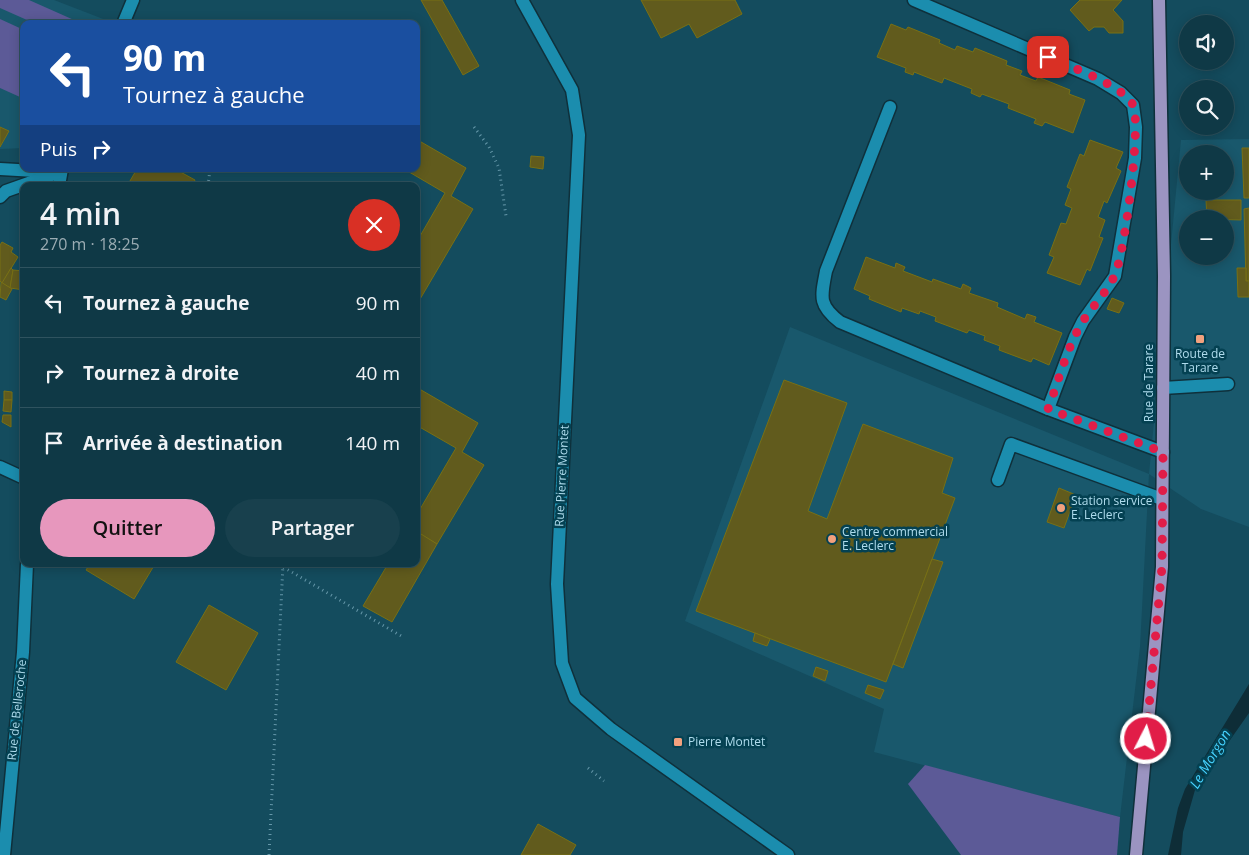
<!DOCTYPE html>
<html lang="fr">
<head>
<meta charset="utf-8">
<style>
  :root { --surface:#0f3946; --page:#18404d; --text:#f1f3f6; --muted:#9bacb3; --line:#2f535f; --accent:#e797bd }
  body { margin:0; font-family:"Open Sans",sans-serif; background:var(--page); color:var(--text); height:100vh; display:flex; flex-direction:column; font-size:19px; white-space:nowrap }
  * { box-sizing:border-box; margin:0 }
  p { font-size:16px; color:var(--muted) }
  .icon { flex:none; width:28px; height:28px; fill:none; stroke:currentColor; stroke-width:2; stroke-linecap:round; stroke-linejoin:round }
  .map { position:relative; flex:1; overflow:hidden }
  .drawer { position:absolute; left:20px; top:182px; width:400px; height:385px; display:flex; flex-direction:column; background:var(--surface); border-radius:10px; box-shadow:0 2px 12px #0003,0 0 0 1px var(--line) }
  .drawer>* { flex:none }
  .banner { position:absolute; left:20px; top:20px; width:400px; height:152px; border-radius:10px; box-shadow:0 2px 12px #0003,0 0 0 1px var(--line); background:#1a4fa0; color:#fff; overflow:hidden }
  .buttons { position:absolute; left:1179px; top:15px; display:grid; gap:10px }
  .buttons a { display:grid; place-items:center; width:55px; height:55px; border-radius:50%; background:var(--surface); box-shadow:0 2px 12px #0003,0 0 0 1px var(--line); font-size:25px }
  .pin { position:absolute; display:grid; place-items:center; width:42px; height:42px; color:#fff; margin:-21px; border-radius:10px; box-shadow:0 2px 8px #0006 }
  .me { position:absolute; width:55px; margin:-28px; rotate:5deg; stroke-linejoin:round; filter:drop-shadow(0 0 4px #0008) }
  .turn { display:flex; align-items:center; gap:18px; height:105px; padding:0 20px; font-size:22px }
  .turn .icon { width:65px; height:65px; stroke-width:2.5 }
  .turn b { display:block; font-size:35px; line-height:42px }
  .then { display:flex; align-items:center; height:48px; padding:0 20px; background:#0003; gap:10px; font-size:19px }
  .round { display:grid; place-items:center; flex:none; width:52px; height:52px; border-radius:26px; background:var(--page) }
  .head { display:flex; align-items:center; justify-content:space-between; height:85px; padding:0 20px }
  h1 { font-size:30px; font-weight:600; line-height:38px }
  .action { display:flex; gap:10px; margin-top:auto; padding:10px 20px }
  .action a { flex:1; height:58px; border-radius:30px; background:var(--accent); color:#111; font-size:20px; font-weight:600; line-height:58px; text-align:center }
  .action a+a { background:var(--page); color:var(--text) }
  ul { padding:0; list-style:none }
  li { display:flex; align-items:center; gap:15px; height:70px; padding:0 20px; border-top:1px solid var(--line) }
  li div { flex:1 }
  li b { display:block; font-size:19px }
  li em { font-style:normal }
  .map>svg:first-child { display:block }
  .built { fill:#19586c; fill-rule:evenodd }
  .green { fill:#5c5a97 }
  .water { fill:#0e2d37 }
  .building { fill:#615b1d; stroke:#787015 }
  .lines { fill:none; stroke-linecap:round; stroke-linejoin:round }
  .minor-casing { stroke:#0f303b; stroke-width:15 }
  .major-casing { stroke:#0f303b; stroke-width:15 }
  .path { stroke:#6698aa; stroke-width:3; stroke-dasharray:1 4; stroke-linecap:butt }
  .minor { stroke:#1b8dae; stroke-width:12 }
  .major { stroke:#9b94c1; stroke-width:12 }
  .route { stroke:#e11d48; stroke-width:9; stroke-dasharray:0 16.2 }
  .poi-dot { fill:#f2a17e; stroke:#044152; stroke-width:2 }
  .labels { text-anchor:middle; stroke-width:5; stroke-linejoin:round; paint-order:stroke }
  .poi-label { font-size:12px; fill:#afdced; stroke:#044152; text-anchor:start }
  .street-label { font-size:12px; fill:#afdced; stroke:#044152 }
  .water-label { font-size:14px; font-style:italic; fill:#46d2ff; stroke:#044152 }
</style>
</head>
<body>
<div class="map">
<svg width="1249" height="855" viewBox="0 0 1249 855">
  <rect width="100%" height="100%" fill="#144c5e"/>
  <g class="built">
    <polygon points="0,0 54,0 111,22 110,24 24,24 24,148 0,149"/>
    <path d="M1249,139V527L1201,509L1149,474L1140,647L1120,817L874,752L884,709L685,621L790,327L1149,474L1181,140ZM1188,154H1225V191H1188ZM1188,219H1225V256H1188Z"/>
  </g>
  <g class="green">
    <polygon points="0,0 29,0 83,24 36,24 0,8"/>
    <polygon points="0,19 24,30 24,89 20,97 0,88"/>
    <polygon points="925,765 1120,817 1117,855 961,855 908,784"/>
  </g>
  <polygon class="water" points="1249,684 1249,713 1195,790 1183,832 1181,855 1168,855 1178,808 1185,789"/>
  <g class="building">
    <polygon points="421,0 442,0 479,66 463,75"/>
    <polygon points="641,0 735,0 742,14 697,38 689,24 661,38"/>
    <polygon points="1080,0 1122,0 1113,10 1123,21 1123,33 1109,33 1104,27 1094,27 1089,31 1070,10"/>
    <polygon points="891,24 906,30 908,27 940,40 939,43 955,50 957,46 973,52 975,48 1007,61 1006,65 1022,71 1020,75 1036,81 1038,77 1070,90 1069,94 1085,100 1073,133 1045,122 1042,126 1034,123 1036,119 1008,108 1009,104 982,94 980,97 971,93 972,89 944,78 942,83 914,72 913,75 905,72 906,68 877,57"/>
    <polygon points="0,127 9,131 0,147"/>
    <polygon points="416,139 466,168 451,196 473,209 416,306 416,243 445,193 404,169 416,169"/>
    <polygon points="1090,140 1123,152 1116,168 1121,171 1107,203 1104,201 1098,217 1105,220 1099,237 1103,238 1090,271 1087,269 1080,285 1047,273 1054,257 1049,255 1061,223 1066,224 1072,208 1065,205 1071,189 1067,187 1080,154 1084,156"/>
    <polygon points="1242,148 1249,148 1249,198 1244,198"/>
    <polygon points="531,156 544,157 543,169 530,167"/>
    <polygon points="137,169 175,169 195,180 192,186 127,186"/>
    <polygon points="1206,200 1241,200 1241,220 1207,219"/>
    <polygon points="1249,208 1249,281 1246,281 1244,209"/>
    <polygon points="2,242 13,248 11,252 18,257 2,283 0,281 0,245"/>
    <polygon points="866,257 895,268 896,263 905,267 903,271 932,282 933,279 961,289 963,284 971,288 969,293 998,303 997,307 1025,319 1027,314 1036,317 1034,322 1062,333 1049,365 1033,358 1031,362 999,350 1000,346 984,340 985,336 969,330 967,333 935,321 936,317 920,311 919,314 902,308 901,312 869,299 870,296 854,289"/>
    <polygon points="11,268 13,270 10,288 2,283"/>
    <polygon points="1237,268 1246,268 1246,281 1249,281 1249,297 1238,297"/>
    <polygon points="13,270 24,271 24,290 10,288"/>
    <polygon points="1,282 12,289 6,300 0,297"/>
    <polygon points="1112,298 1124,303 1119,313 1107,309"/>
    <polygon points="784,380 847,403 808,511 827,519 863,424 953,458 942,493 955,498 886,682 696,611"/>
    <polygon points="416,387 478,423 462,452 484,465 437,544 416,531 416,516 456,448 416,425"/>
    <polygon points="4,391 12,392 12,400 4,400"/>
    <polygon points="4,400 12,400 11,412 3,411"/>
    <polygon points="3,415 11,415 11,427 2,422"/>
    <polygon points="1059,488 1076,495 1064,528 1047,522"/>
    <polygon points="416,531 437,544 392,622 363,606 388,564 416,564"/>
    <polygon points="932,559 943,562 903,668 893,664"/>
    <polygon points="90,564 155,564 134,599 86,570"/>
    <polygon points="209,605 258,633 226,690 176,662"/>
    <polygon points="755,633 770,639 767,646 753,641"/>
    <polygon points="816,667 828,671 825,681 813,676"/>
    <polygon points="868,685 884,690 880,699 865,693"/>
    <polygon points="538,824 576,845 570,855 521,855"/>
  </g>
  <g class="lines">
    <g class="minor-casing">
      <g id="minor">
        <polyline points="522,0 572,90 579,135 557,584 562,663 575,698 611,729 788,855"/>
        <polyline points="914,0 1098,79 1121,93 1133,105 1136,127 1135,158 1115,276 1083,321 1075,337 1048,409"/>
        <polyline points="123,24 133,0"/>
        <path d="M890,107L826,271C821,297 818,305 840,322L1048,409L1163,452"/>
        <polyline points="0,169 53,172"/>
        <polyline points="59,186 62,169"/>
        <polyline points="0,197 6,191 60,172"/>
        <polyline points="1163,388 1228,384"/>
        <polyline points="0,467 24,478"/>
        <polyline points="998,480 1011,444 1162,499"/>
        <polyline points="4,855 23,652 27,564"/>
      </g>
    </g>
    <g class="major-casing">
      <polyline id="major" points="1136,855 1162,567 1164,276 1159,0"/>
    </g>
    <g class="path">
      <polyline points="474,127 489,147 499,168 506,216"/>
      <polyline points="208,186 210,169"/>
      <polyline points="274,564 283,567 403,637"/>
      <polyline points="588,768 604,781"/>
      <polyline points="269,855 283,564"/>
    </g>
    <use href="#minor" class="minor"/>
    <use href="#major" class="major"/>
  </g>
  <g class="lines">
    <path class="route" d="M1048,57C1068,66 1123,85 1133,105C1142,123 1124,259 1114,277C1106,293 1093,306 1083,321C1067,347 1059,380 1048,409L1163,452L1162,567L1146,739"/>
  </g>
  <g class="poi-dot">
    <rect x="1195" y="334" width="10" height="10" rx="2.5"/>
    <circle cx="1061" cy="508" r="5"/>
    <circle cx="832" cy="539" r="5"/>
    <rect x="673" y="737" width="10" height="10" rx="2.5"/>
  </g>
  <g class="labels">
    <g class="poi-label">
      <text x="1200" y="358" text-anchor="middle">Route de<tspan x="1200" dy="14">Tarare</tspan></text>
      <text x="1071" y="505">Station service<tspan x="1071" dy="14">E. Leclerc</tspan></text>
      <text x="842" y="536">Centre commercial<tspan x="842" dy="14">E. Leclerc</tspan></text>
      <text x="688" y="746">Pierre Montet</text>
    </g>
    <g class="street-label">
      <text transform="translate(1149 383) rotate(-90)" y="4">Rue de Tarare</text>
      <text transform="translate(562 476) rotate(-87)" y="4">Rue Pierre Montet</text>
      <text transform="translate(17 710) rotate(-84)" y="4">Rue de Belleroche</text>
    </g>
    <g class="water-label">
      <text transform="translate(1210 759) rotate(-59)" y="5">Le Morgon</text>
    </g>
  </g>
</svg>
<div class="buttons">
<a><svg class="icon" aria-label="sound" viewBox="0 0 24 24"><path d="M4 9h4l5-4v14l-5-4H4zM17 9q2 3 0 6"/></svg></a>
<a><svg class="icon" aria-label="search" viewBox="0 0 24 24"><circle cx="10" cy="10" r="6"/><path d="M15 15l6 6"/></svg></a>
<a>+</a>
<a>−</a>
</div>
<div class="pin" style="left:1048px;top:57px;background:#d93025"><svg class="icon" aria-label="arrive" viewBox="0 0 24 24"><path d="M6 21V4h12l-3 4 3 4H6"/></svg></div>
<svg class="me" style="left:1146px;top:739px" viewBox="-20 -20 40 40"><circle r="17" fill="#e11d48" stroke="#fff" stroke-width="3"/><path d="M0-11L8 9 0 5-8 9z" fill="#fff"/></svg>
<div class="banner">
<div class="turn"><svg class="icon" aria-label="left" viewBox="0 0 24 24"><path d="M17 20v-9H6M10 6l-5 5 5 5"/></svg><div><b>90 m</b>Tournez à gauche</div></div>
<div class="then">Puis<svg class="icon" aria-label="right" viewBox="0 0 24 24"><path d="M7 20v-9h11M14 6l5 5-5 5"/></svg></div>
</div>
<section class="drawer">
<div class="head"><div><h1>4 min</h1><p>270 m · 18:25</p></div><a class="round" style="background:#d93025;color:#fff"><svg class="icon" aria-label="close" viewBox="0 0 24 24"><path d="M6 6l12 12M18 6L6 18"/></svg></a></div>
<ul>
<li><svg class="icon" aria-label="left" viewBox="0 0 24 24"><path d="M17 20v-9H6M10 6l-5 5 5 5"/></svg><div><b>Tournez à gauche</b></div><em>90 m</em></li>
<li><svg class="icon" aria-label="right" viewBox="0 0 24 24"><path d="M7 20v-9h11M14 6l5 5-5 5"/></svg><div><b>Tournez à droite</b></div><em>40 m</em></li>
<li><svg class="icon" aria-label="arrive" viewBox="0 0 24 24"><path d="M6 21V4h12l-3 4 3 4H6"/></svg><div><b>Arrivée à destination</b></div><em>140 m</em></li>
</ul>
<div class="action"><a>Quitter</a><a>Partager</a></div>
</section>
</div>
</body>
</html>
